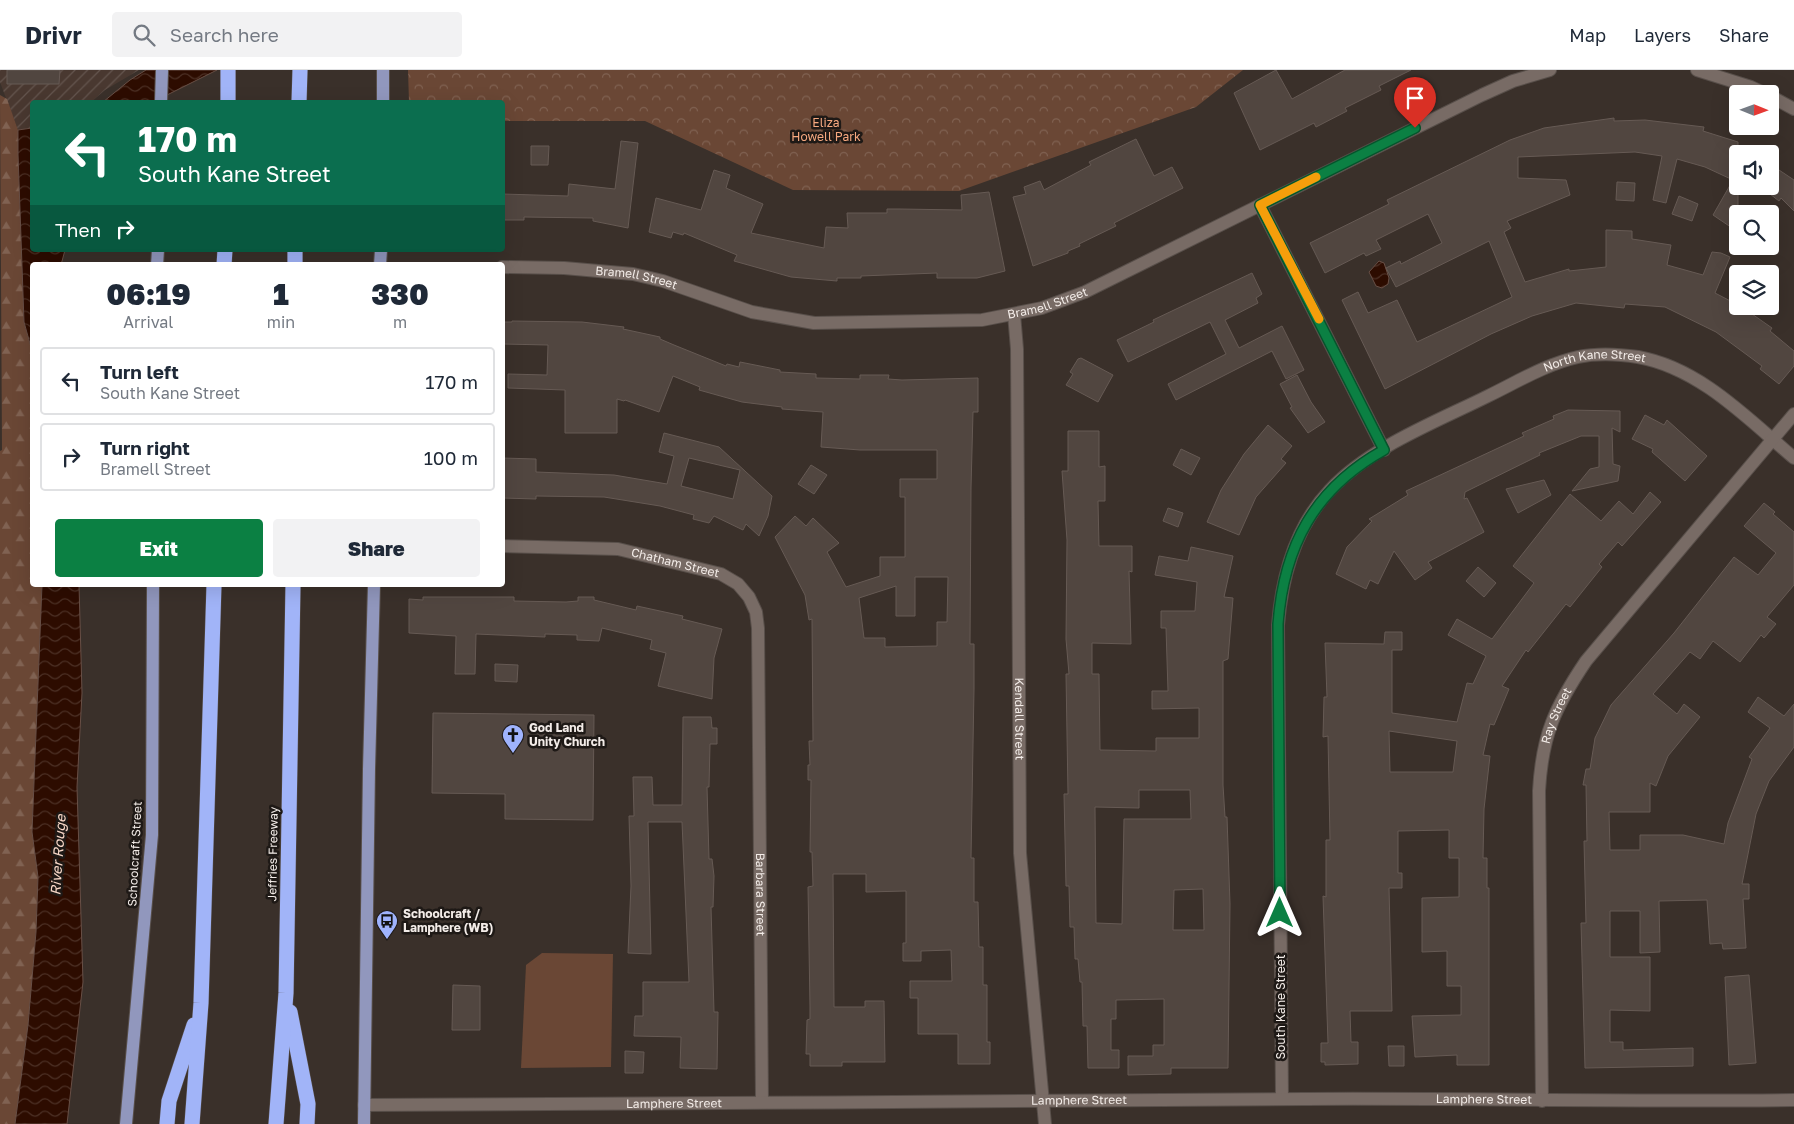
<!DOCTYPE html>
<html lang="en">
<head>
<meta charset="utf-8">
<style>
  :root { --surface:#fff; --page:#f2f2f3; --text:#1f2937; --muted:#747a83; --line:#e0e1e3; --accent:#0b8043 }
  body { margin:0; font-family:"Golos Text",sans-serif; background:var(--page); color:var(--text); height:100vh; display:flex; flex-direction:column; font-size:19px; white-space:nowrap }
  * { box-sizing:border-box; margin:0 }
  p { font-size:16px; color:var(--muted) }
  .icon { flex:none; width:28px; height:28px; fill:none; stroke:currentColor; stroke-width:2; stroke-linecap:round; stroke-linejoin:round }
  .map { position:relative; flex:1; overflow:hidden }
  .drawer { position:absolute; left:30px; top:192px; width:475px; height:325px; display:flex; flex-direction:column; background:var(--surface); border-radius:5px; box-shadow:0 5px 20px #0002 }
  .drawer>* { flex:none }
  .top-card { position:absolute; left:30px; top:30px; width:475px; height:152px; border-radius:5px; box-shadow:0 5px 20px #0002; background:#0b6e4f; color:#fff; overflow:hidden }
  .needle { width:32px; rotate:91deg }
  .buttons { position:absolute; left:1729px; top:15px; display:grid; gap:10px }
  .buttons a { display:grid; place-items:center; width:50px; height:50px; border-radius:5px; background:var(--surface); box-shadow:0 5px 20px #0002; font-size:25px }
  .pin { position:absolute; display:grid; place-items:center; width:42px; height:42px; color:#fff; margin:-51px -21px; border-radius:50% 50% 50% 0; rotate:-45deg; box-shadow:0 0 5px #0007 }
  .pin .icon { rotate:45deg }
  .me { position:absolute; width:55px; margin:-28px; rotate:0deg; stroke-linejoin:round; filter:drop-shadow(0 0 4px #0008) }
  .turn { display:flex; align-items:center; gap:18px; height:105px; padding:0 25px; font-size:22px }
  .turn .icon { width:65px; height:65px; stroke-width:2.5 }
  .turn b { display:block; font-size:35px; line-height:42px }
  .then { display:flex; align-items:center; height:48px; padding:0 25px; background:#0003; gap:10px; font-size:19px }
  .eta { display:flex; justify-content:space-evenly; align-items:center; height:85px; text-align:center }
  .eta b { font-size:30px; font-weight:800; line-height:35px }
  .cta { display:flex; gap:10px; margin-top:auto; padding:10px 25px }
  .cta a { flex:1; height:58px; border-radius:5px; background:var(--accent); color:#fff; font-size:20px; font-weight:800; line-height:58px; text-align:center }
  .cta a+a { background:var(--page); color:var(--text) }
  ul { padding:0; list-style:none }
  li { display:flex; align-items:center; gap:15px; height:68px; margin:0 10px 8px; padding:0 15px; border:2px solid var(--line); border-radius:5px }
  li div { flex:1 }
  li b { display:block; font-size:19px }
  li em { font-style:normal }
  header { display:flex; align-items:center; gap:30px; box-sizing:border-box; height:70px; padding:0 25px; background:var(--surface); border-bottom:1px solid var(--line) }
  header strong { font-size:24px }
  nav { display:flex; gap:28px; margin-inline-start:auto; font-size:18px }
  .search { width:350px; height:45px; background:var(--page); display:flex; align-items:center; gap:12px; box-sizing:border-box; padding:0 18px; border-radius:5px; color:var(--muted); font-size:19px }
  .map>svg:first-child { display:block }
  .industrial { fill:url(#industrial-furrows) }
  .grass { fill:#6a4735 }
  .forest { fill:url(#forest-firs) }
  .park { fill:url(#park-crowns) }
  .water { fill:url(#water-waves); stroke:#684f46 }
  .building { fill:#514640; stroke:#665a54; fill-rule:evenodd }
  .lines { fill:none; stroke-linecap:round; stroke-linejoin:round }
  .minor-casing { stroke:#584f4a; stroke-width:14 }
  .major-casing { stroke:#584f4a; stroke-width:14 }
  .highway-casing { stroke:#584f4a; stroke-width:16 }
  .minor { stroke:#786b65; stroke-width:12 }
  .major { stroke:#9197bd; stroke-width:12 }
  .highway { stroke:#a1b4f8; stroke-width:15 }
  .route-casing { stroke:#07532c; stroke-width:12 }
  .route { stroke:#0b8043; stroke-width:9 }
  .slow { stroke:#f59e0b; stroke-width:9 }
  .labels { text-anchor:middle; stroke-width:5; stroke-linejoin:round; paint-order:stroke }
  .park-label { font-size:12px; fill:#f7a980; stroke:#1e1916 }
  .street-label { font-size:12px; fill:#f3ece8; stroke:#1e1916 }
  .poi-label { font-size:12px; font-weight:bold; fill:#f3ece8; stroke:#1e1916; text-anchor:start }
  .water-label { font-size:14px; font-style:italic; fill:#f9d8c8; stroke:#1e1916 }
</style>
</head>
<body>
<header>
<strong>Drivr</strong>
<div class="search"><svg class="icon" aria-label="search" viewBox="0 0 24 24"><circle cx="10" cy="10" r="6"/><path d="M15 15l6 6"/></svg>Search here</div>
<nav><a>Map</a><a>Layers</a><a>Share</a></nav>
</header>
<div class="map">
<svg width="1794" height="1054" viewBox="0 0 1794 1054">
  <defs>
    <pattern id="industrial-furrows" width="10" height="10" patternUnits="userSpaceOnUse" patternTransform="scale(1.25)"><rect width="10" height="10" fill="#493830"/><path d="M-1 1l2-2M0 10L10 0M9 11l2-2" fill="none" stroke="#64554e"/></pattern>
    <pattern id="forest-firs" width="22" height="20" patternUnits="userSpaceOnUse" patternTransform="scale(1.25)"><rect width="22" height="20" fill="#6a4735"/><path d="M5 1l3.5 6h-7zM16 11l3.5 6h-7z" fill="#806252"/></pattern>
    <pattern id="park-crowns" width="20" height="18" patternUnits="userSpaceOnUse" patternTransform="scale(1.25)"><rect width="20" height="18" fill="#6a4735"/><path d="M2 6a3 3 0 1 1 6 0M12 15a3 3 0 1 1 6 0" fill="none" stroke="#806252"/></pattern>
    <pattern id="water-waves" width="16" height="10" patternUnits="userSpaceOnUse" patternTransform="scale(1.25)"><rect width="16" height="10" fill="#2d0c00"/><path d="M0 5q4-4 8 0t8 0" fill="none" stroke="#4c3025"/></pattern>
  </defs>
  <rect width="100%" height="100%" fill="#3a302a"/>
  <polygon class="industrial" points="0,0 139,0 105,20 91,32 32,32 32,58 18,60 0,12"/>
  <polygon class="grass" points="542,883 613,884 611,997 521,998 526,895"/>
  <polygon class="forest" points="0,25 7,29 18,60 24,252 32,281 32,515 42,515 32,762 38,807 36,862 28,955 15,1054 0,1054 0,381 2,380"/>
  <polygon class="park" points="408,0 1243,0 1196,37 959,121 793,120 645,51 503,51 502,32 409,32"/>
  <g class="water">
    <polygon points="146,0 217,0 153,32 103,32 130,10"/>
    <polygon points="32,58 32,180 65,180 61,195 32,195 32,281 24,252 18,84 18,60"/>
    <polygon points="1379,191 1384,193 1389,208 1388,214 1382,218 1376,216 1369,202"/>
    <polygon points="42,515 79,515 82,623 77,717 83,912 67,1054 15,1054 28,955 36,862 38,807 32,762"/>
  </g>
  <g class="building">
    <polygon points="7,0 60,0 59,14 7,14"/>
    <polygon points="1276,0 1292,29 1345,0 1411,0 1379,16 1381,20 1345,38 1347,41 1316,57 1314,53 1260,80 1234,23"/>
    <polygon points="1614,48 1614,51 1645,50 1704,57 1703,61 1738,72 1738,162 1713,145 1733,110 1705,97 1677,89 1666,133 1653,130 1662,86 1635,82 1518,87 1518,108 1566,110 1570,125 1507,151 1511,158 1504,162 1525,212 1569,199 1569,201 1606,197 1606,160 1632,161 1632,169 1671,175 1667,195 1703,205 1712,182 1721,183 1730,187 1715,223 1742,237 1772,258 1770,261 1794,281 1794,296 1779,314 1760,299 1762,296 1716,262 1665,237 1625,234 1624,238 1576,233 1532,246 1491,264 1385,319 1342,230 1358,222 1368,243 1397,230 1417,272 1512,227 1489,171 1396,217 1386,198 1400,191 1401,194 1442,173 1428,144 1376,170 1381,179 1366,186 1364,183 1325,203 1310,173 1389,134 1387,130 1510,70 1544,58"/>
    <polygon points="1136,69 1154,106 1172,97 1183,118 1114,153 1116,156 1079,174 1080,176 1068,181 1068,183 1033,196 1013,127 1026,124 1024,117 1040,111 1044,120 1091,95 1089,92"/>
    <polygon points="621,71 638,73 628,158 593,151 593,148 524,147 524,150 502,150 502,124 568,126 569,114 615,119"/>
    <polygon points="531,76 549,76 548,95 531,95"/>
    <polygon points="1770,94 1794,110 1794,141 1781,128 1779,131 1770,124"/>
    <polygon points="714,100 730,105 726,118 763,134 751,163 824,178 826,157 848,158 847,143 887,143 887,139 900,139 962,140 961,125 989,122 1005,201 977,208 937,208 937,203 861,206 861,208 837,208 837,211 791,207 734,191 737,185 684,163 683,165 673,162 671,168 649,162 656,128 701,140"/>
    <polygon points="1617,112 1635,113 1634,131 1616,130"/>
    <polygon points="1679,126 1698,134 1692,151 1672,144"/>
    <polygon points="1252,203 1262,224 1256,228 1258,233 1225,250 1239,278 1282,256 1304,300 1286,309 1272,281 1176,330 1168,314 1226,284 1210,252 1128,292 1117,270 1154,252 1153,250"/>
    <path d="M512,251L582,252L624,257L623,259L660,267V269L674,275L726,296L727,294L739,297L740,292L780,300V302L816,304V308L860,309V305H889L888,309L902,310L978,308V342H973L971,418L970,574H974V619L971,788H974V832H978L979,877H983V915H987V972H990V994H958V964H918V928H910V911H952L951,880L921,881V891H903V873H906V821L866,822V804H833L834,937H865V931H884L885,992H842V996H810V984H806L807,950L810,949V937L808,817L813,816L812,782H810L811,710H808V695H810L809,671H813L812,549L809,550L805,525L775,467L795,446L806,456L813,448L839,473L827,482L846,517L880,506V487H905V427H900V409H937V380H860L821,377L823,342L782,339V337L742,332L699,320L700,317L673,306L659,342L625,330L624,331L617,329V363H565V320L508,318V304L547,305L548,275L502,274V252H512ZM915,507H948L947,552H937V576L885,577V568H864L859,528L896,516V546H915Z"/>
    <polygon points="1081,288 1113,305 1098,332 1066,315 1073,304 1070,302 1078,289"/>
    <polygon points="1297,305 1311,332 1325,352 1308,363 1290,338 1292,337 1280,314"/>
    <polygon points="1568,340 1620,341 1620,362 1612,358 1613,394 1620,396 1618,411 1572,421 1590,399 1599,397 1599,366 1581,366 1539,383 1540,385 1465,422 1464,429 1467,428 1484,462 1428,492 1432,498 1415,510 1394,481 1378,514 1370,510 1366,519 1336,504 1347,477 1372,451 1369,449 1408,425 1406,421 1524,366 1522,363 1554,349 1553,346"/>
    <polygon points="1645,345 1664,355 1667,350 1707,386 1685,411 1652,382 1653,379 1632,369"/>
    <polygon points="1268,355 1292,376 1281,389 1286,393 1256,427 1239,465 1207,452 1221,420 1244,384"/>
    <path d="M1068,361H1099V397L1105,396V431H1098L1099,476H1132V502L1129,501L1131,574L1092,573V604H1099L1100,680L1156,681V668H1199V638L1152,639V621H1168L1166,558H1161V541H1195L1197,512L1155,505L1159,486L1188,491L1191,477L1233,486L1224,527L1233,528L1228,589L1223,591V715L1225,747H1227L1230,834L1228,998H1171V1004L1128,1005V986H1153V975H1164V929L1116,930V949H1111V980H1119V998H1088L1087,956H1083L1082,912H1080L1078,889H1075L1074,857H1070L1069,816H1066L1064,724H1068L1066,604H1069L1066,569L1067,470L1062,401H1068ZM1139,720H1190L1191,749H1124L1122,854L1096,853L1095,737L1139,738ZM1203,819L1204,860H1173L1174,820Z"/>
    <path d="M664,363L719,377L772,426L768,446L759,466L746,454L743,460L714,446L709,453L693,449L694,445L660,436L604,427L536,426V429L502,428V388L536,389V402L614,405L667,414L674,386L659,382ZM689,388L740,400L733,429L681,416Z"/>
    <polygon points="1181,379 1200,388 1191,405 1173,395"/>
    <polygon points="811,395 827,405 814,424 798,414"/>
    <polygon points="1544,410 1551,425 1518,443 1506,419"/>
    <path d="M1650,422L1661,432L1622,476L1618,472L1599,494L1602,497L1570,537L1566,534L1528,582L1526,580L1502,616L1509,619L1494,655L1490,654L1483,685L1490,686L1484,739L1483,788H1487V818H1489V995H1457V985L1415,987L1412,946L1461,945V916H1447V881L1422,882V828L1459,827V788H1449V760L1398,761V803H1402V818H1389L1392,941H1350L1351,972H1358V994L1325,995V992H1321V973H1328L1323,826L1326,827V770H1330L1328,666L1323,667L1324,627H1327L1325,573L1384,574L1385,562H1402V580H1392V643L1457,652L1467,613L1473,614L1486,586L1448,565L1457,549L1492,569L1534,513L1513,496L1570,424L1601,451L1619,431L1633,444ZM1389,661L1457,671L1453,702H1390Z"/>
    <polygon points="1764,433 1775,442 1773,444 1794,462 1794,515 1767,547 1776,554 1764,568 1761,565 1740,592 1713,571 1700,589 1690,582 1653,624 1677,644 1684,634 1700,647 1668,686 1656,716 1650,713 1650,742 1609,742 1610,780 1640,780 1640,765 1683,765 1724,774 1728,753 1752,689 1749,687 1770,658 1748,642 1758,627 1784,646 1794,634 1794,677 1769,711 1756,744 1742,814 1749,814 1749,829 1743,829 1746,878 1723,879 1722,873 1710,874 1707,830 1659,831 1660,882 1640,883 1640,841 1610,841 1610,887 1650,887 1650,941 1610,940 1610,972 1623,972 1623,980 1693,978 1693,996 1585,998 1581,853 1586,853 1584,771 1587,771 1586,715 1583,715 1586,699 1590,699 1595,668 1611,635 1674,563 1734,487 1758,505 1776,483 1744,456"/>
    <polygon points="1168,438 1183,443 1178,457 1163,451"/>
    <polygon points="1478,497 1496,513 1484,527 1466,511"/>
    <polygon points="423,527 514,527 514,531 566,532 578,531 578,527 594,527 594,530 636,540 637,536 683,546 682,549 722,559 714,588 712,629 658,616 666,583 650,579 652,570 602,558 599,571 577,570 577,565 545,564 545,567 476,564 475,604 455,604 456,566 409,563 409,529 423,530"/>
    <polygon points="495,594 518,595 517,612 495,611"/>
    <polygon points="433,643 594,645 593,750 505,749 505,724 432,723"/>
    <polygon points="683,647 711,647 712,658 717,658 717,674 710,674 709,717 707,717 709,789 712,789 714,806 713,837 711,837 714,942 718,942 717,999 680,998 681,967 634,966 635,946 643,946 643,912 689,912 682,752 648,752 651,884 628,883 631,816 629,746 634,746 633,707 652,707 653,735 682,735"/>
    <polygon points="1749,905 1756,993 1729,995 1725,907"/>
    <polygon points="453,915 480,916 480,960 452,960"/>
    <polygon points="1388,976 1404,976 1404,996 1389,996"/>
    <polygon points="625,981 644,982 643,1003 625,1003"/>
  </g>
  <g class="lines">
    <g class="minor-casing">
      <g id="minor">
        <polyline points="1697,0 1751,17 1766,24"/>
        <polyline points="1770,26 1794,39"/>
        <polyline points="1260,135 1384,380"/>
        <path id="s1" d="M502,197L564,198L633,204L663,211L752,242L814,253L982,250L1042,238L1085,222L1482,25L1513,11L1550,0"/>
        <path id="s2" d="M1014,244L1017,279L1020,783L1045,1054"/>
        <path id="s3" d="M502,476L618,479L721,504L738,514L749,527L756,542L758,558L762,1032"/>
        <path id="s4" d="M1282,1029L1278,555C1282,505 1295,457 1330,420C1370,377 1436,352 1488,326C1517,312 1546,294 1578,287C1597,283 1618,284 1638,287C1700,298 1748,349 1794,388"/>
        <path id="s5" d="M1542,1031L1539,721C1542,665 1555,637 1586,591L1794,344"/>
        <path id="s6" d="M364,1035C678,1035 991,1030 1305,1029C1468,1028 1631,1032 1794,1030"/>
      </g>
    </g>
    <g class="major-casing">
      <g id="major">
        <polyline points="161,32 162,0"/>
        <polyline points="383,32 383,0"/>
        <polyline points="157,195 158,180"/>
        <polyline points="380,195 381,180"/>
        <polyline points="126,1054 152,765 153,515"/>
        <polyline points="364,1054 369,699 374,515"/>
      </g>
    </g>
    <g class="highway-casing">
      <g id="highway">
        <polyline points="228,32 228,0"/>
        <polyline points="299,32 300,0"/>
        <polyline points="224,195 225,180"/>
        <polyline points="295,195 295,180"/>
        <polyline points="290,942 308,1034 307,1054"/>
        <polyline points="167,1054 169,1031 194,955"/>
        <polyline points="192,1054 201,933 214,515"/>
        <polyline points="276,1054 286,923 293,515"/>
      </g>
    </g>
    <use href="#minor" class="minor"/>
    <use href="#major" class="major"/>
    <use href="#highway" class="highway"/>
  </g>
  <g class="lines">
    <g class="route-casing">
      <path id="route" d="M1280,843L1278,554C1284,476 1314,419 1384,380L1260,135L1415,58"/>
    </g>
    <use href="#route" class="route"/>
    <polyline class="slow" points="1316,107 1260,135 1319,249"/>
  </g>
  <defs>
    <g id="church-pin" transform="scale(1.125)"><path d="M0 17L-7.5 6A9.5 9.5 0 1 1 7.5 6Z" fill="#9fb3fd" stroke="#1e1916"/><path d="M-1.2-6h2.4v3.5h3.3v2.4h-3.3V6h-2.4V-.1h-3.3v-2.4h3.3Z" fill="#111"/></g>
    <g id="bus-pin" transform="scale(1.125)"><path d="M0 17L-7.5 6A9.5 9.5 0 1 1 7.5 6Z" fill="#9fb3fd" stroke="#1e1916"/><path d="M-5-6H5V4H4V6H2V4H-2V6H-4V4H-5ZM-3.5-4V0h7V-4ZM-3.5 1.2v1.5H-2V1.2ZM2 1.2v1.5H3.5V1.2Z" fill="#111"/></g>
  </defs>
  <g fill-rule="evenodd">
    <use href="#church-pin" x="513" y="665"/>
    <use href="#bus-pin" x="387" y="851"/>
  </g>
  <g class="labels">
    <g class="park-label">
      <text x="826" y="57">Eliza<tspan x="826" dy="14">Howell Park</tspan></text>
    </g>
    <g class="street-label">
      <text dy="4" stroke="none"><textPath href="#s1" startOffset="135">Bramell Street</textPath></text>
      <text dy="4" stroke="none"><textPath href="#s1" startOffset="555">Bramell Street</textPath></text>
      <text dy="4" stroke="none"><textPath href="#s4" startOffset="921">North Kane Street</textPath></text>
      <text dy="4" stroke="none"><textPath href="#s3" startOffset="175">Chatham Street</textPath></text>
      <text dy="4" stroke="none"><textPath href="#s5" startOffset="388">Ray Street</textPath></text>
      <text dy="4" stroke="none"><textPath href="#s2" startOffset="405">Kendall Street</textPath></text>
      <text transform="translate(135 784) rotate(-87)" y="4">Schoolcraft Street</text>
      <text transform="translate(273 784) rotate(-89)" y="4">Jeffries Freeway</text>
      <text dy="4" stroke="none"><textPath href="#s3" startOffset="558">Barbara Street</textPath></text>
      <text transform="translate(1281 937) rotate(-90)" y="4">South Kane Street</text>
      <text dy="4" stroke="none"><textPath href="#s6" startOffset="715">Lamphere Street</textPath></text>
      <text dy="4" stroke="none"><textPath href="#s6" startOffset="1120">Lamphere Street</textPath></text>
      <text dy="4" stroke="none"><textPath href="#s6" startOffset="310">Lamphere Street</textPath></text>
    </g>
    <g class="poi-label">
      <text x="529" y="662">God Land<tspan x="529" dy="14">Unity Church</tspan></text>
      <text x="403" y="848">Schoolcraft /<tspan x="403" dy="14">Lamphere (WB)</tspan></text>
    </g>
    <g class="water-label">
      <text transform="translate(58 785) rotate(-86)" y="5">River Rouge</text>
    </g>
  </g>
</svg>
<div class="buttons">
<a><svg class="needle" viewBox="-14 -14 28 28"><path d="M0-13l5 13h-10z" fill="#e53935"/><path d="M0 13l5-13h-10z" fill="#747a83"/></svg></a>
<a><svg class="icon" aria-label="sound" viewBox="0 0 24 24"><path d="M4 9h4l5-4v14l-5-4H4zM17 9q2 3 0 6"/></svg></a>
<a><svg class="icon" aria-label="search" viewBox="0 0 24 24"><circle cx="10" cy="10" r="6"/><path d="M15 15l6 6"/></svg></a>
<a><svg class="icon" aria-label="layers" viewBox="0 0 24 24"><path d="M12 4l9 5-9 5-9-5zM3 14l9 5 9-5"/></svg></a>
</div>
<div class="pin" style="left:1415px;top:58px;background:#d93025"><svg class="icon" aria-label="arrive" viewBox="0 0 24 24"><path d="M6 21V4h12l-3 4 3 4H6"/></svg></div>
<svg class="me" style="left:1280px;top:843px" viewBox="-20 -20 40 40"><path d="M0-17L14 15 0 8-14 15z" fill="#0b8043" stroke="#fff" stroke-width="4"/></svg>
<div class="top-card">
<div class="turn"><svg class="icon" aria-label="left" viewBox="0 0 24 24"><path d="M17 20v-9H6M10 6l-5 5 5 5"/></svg><div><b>170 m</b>South Kane Street</div></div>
<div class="then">Then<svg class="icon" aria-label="right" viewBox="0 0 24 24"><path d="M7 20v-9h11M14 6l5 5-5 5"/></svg></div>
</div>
<section class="drawer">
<div class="eta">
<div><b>06:19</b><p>Arrival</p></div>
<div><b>1</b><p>min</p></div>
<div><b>330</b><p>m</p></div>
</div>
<ul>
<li><svg class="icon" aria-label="left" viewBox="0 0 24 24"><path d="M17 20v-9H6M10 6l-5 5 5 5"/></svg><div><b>Turn left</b><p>South Kane Street</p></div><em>170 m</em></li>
<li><svg class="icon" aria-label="right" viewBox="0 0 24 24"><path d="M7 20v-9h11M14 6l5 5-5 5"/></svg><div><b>Turn right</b><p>Bramell Street</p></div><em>100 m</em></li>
</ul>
<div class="cta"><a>Exit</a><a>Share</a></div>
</section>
</div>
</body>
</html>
